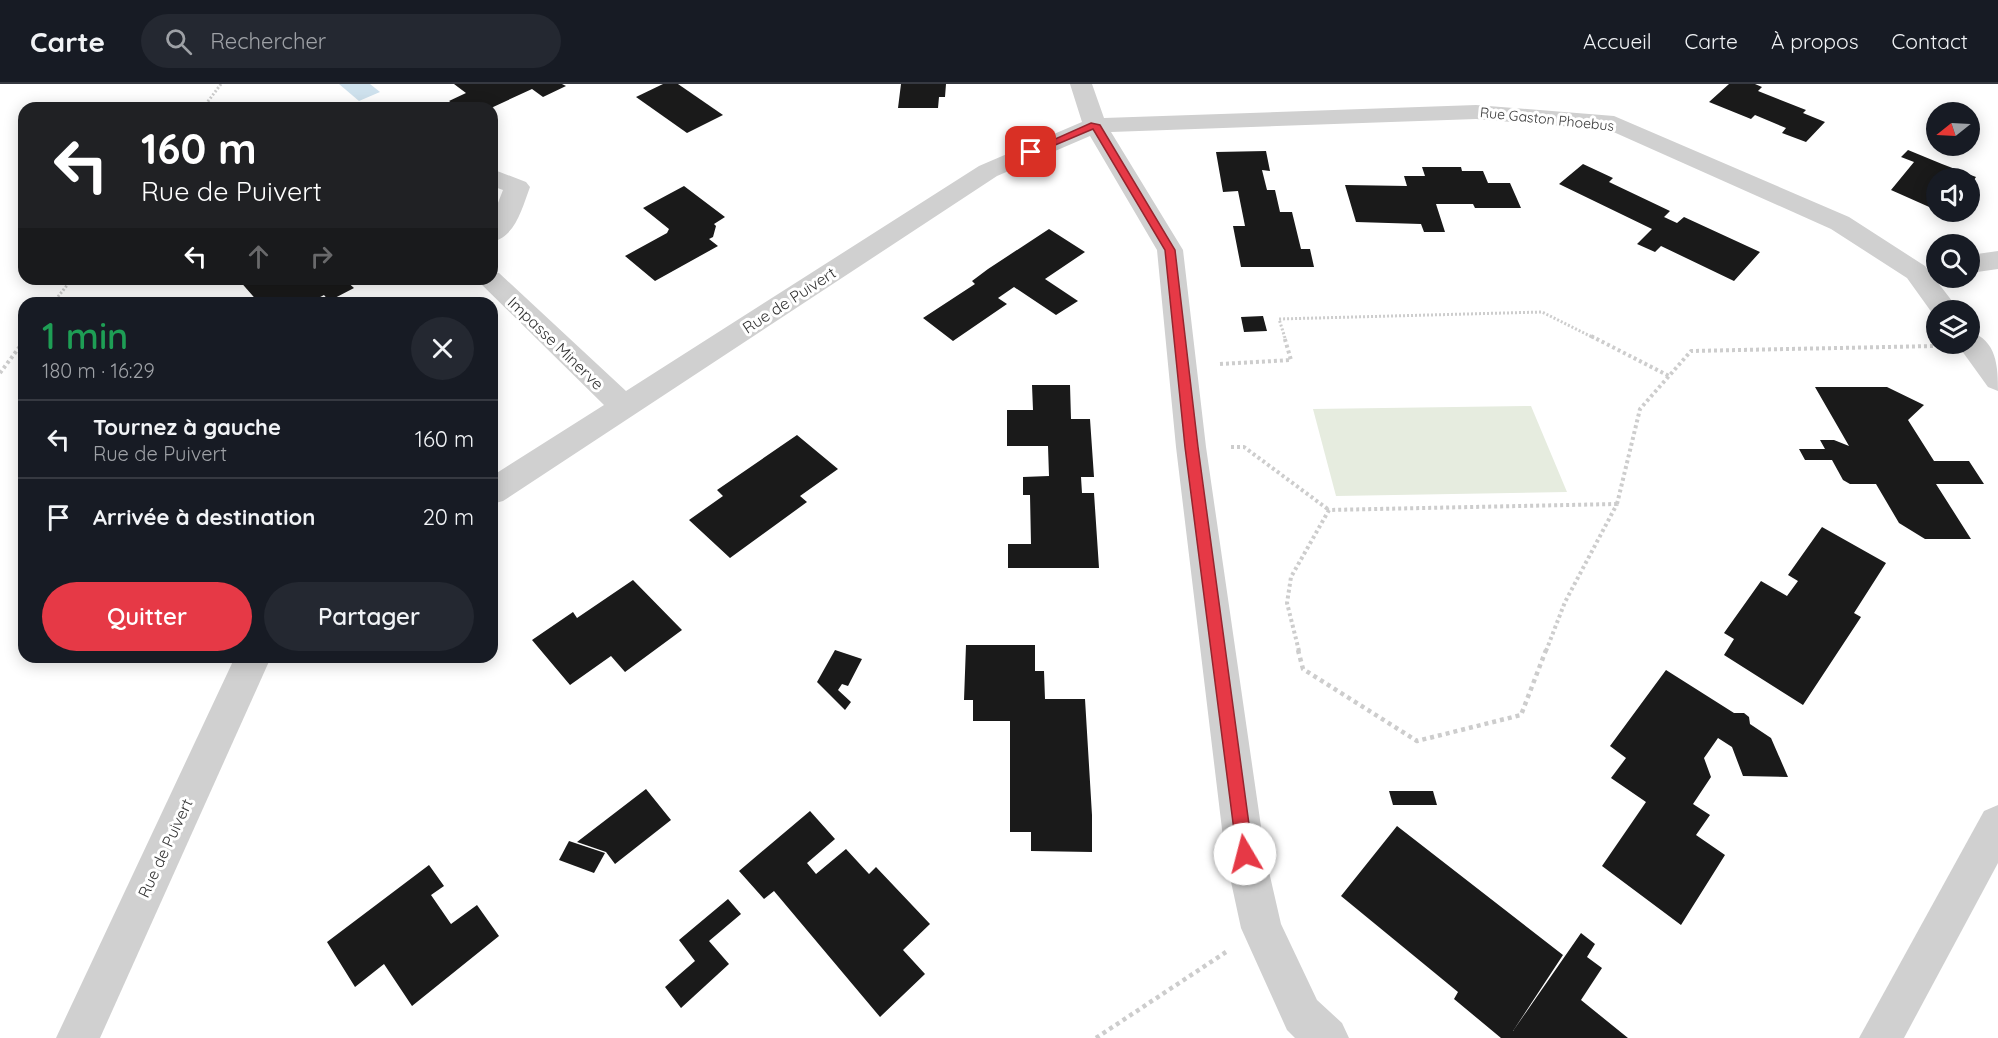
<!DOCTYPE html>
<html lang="fr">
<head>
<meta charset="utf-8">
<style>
  :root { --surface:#171b24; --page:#242831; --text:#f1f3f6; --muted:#9ea1a6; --line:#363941; --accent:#e63946 }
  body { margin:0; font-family:Quicksand,sans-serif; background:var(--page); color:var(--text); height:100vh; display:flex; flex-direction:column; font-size:22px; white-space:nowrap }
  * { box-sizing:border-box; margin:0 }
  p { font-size:20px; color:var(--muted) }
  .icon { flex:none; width:33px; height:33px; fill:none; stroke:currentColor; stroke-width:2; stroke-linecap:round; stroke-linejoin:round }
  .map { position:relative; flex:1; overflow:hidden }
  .details { position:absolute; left:18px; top:213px; width:480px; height:366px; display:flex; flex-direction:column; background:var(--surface); border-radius:18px; box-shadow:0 3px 15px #0003 }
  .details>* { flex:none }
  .top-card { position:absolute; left:18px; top:18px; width:480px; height:183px; border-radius:18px; box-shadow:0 3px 15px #0003; background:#202124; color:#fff; overflow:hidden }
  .needle { width:39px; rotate:252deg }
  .fabs { position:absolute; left:1926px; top:18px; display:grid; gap:12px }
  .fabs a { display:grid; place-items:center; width:54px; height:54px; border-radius:50%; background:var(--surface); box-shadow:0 3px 15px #0003; font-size:30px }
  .pin { position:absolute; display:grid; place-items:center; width:51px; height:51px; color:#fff; margin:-26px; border-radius:12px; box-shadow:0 3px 9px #0006 }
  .me { position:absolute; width:66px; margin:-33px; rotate:352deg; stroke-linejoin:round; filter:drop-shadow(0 0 4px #0008) }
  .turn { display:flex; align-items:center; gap:21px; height:126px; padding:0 24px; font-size:27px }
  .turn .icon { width:78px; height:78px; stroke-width:2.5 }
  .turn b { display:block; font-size:42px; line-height:51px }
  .lanes { display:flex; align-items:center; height:57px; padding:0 24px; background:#0003; justify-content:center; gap:30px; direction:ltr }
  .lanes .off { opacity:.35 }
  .round { display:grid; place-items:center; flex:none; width:63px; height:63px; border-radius:32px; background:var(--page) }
  .overview { display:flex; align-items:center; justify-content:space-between; height:102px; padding:0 24px }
  h1 { font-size:36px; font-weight:600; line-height:45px; color:#1e9e55 }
  .action { display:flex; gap:12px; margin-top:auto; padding:12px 24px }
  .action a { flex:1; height:69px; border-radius:36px; background:var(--accent); color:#fff; font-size:24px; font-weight:600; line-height:69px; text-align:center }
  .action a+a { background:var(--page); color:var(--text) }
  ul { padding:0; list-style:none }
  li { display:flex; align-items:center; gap:18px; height:78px; padding:0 24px; border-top:2px solid var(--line) }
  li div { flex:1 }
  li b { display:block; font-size:22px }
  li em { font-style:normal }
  header { display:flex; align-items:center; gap:36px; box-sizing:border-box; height:84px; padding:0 30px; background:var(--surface); border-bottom:2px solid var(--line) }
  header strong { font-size:28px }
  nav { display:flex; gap:33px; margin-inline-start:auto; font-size:21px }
  .search { width:420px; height:54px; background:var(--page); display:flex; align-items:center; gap:15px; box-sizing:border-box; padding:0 21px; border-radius:33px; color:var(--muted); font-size:22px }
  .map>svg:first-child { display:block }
  .green { fill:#e6ecdf }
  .water { fill:#cfe2ee }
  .building { fill:#1a1a1a }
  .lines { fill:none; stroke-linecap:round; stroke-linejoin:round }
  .path-far2 { stroke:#cdcdcd; stroke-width:3; stroke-dasharray:2 2; stroke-linecap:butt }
  .path-far1 { stroke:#cdcdcd; stroke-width:4; stroke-dasharray:3 3; stroke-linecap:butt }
  .path { stroke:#cdcdcd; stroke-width:4.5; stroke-dasharray:4 4; stroke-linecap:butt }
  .minor { fill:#d0d0d0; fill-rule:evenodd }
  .route { fill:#e63946; stroke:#96252e; stroke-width:1.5 }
  .labels { text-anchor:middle; stroke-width:6; stroke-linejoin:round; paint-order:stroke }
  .far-street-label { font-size:14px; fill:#333; stroke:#fff }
  .street-label { font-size:16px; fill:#333; stroke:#fff }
</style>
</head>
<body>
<header>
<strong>Carte</strong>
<div class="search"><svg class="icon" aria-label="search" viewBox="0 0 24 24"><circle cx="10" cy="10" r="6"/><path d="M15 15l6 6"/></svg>Rechercher</div>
<nav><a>Accueil</a><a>Carte</a><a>À propos</a><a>Contact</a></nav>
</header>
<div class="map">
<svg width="1998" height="954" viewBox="0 0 1998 954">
  <rect width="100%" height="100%" fill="#fff"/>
  <polygon class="green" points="1531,322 1567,408 1336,412 1313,325"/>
  <polygon class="water" points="339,0 370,0 380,8 359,17"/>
  <g class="building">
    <polygon points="454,0 562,0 566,2 543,13 532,5 491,24 458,24 449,17 466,9"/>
    <polygon points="663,0 678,0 723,31 687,49 636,13"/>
    <polygon points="901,0 946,0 945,13 939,13 938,24 898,24"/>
    <polygon points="1729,0 1755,0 1762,3 1758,7 1806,26 1803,29 1825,38 1806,58 1782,49 1786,44 1755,31 1751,35 1709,18"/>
    <polygon points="1908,66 1942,80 1976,93 1970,102 1970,94 1936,94 1936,126 1891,106 1914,78 1901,73"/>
    <polygon points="1266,67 1270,87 1262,86 1267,106 1275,106 1280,128 1292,128 1301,165 1310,165 1314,183 1241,183 1233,142 1245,142 1238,107 1223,108 1216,68"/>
    <polygon points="1583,80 1613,94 1609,98 1670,127 1664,133 1677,139 1684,133 1760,168 1734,197 1661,162 1655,168 1637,160 1652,145 1559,100"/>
    <polygon points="1422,83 1461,83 1462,87 1483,87 1488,99 1510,99 1521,124 1475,124 1473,120 1436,120 1445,148 1424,148 1421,140 1356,138 1345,101 1407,102 1404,92 1425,92"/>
    <polygon points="684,102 725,133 714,140 716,142 713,153 709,155 718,162 655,197 625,172 667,149 669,145 643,124"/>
    <polygon points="1049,145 1085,168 1045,195 1078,217 1056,231 1014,203 998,214 1007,220 953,257 923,234 975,200 972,197 988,185"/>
    <polygon points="238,195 344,195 354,204 329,217 324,211 309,219 259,219"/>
    <polygon points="1263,232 1267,247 1244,248 1241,233"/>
    <polygon points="1032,301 1070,301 1071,335 1090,335 1094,393 1081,393 1082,409 1094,409 1099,484 1008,484 1008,460 1031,460 1030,411 1023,411 1023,393 1049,392 1048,362 1007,362 1007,326 1033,326"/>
    <polygon points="1815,303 1887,303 1924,321 1908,336 1934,377 1969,377 1984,400 1936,400 1971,455 1925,455 1899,439 1876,400 1850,400 1843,396 1832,376 1805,376 1799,365 1825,365 1820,356 1834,356 1849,362"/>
    <polygon points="797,351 838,385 800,412 807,418 730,474 689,436 723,412 717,406"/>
    <polygon points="1822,443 1886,479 1854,529 1861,533 1803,621 1724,571 1734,555 1724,549 1761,497 1787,512 1798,497 1788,491"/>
    <polygon points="633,496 682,546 625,588 611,572 570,601 532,556 573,528 577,534"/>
    <polygon points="966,561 1035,561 1035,587 1044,587 1045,615 1085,615 1092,731 1092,768 1031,767 1031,748 1010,748 1010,637 973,637 973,616 964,616"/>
    <polygon points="835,566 862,575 848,602 842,600 838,606 851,618 845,626 817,598"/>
    <polygon points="1666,586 1734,629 1744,629 1749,633 1750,640 1771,654 1788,693 1743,692 1732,663 1718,654 1704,674 1711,693 1693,720 1710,731 1696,751 1725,771 1681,841 1602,782 1646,718 1611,694 1626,674 1610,662"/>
    <polygon points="646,705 671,736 615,780 606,768 577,758"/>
    <polygon points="1389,707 1433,707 1437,721 1393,721"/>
    <polygon points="810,727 835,755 807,779 816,790 846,765 869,790 876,783 930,840 903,866 925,890 880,933 774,807 764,815 739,787"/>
    <polygon points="1397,742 1563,871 1513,947 1581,849 1595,860 1587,873 1602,884 1581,916 1628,954 1501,954 1454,915 1458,908 1341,812"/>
    <polygon points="569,757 605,769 594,789 559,776"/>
    <polygon points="429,781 444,802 431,811 451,840 477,821 499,852 412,922 384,880 355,903 327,858"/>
    <polygon points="728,815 741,830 709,857 729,880 681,924 665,903 695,877 679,856"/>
  </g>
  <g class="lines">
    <g class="path-far2">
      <polyline points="203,24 221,0"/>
      <polyline points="53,219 72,195"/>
      <polyline points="1285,254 1279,235 1542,228 1594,254"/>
    </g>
    <g class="path-far1">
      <polyline points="1591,252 1669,292"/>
      <polyline points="1220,280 1291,276 1284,252"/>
      <polyline points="0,289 24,257"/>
      <polyline points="1231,363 1244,363 1329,426"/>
      <polyline points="1617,420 1640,325 1691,267 1935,262"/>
      <polyline points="1299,567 1287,519 1291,493 1329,426 1617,420"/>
      <polyline points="1546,567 1565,518 1617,420"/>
    </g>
    <g class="path">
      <polyline points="1298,566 1303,585 1417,657 1521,631 1546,566"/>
      <polyline points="1096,954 1226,868"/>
    </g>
    <g class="minor">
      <polygon points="1070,0 1092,0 1104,34 1476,21 1614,32 1849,133 1925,182 1959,226 1936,226 1935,233 1907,194 1831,145 1609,46 1476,35 1111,48 1183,166 1206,363 1265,770 1281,840 1317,916 1342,939 1349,954 1295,954 1287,946 1241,844 1225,770 1176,363 1157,166 1090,52 997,92 503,417 492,420 492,392 604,321 476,195 492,195 492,187 499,189 626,307 979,82 1082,38"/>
      <path d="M492,85L526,98L530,103C522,124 516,152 492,158V134L503,106L492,102Z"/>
      <polygon points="1998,167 1998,185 1970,189 1970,171"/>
      <path d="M1970,248C1997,256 1998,283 1998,307L1988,303L1957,260H1970Z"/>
      <polygon points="235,573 271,573 100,954 56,954"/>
      <polygon points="1998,721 1998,779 1904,954 1859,954 1984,727"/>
    </g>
  </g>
  <polygon class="route" points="1091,39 1100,41 1175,166 1198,363 1253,770 1251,775 1245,778 1240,775 1237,770 1185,363 1165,166 1093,45 1034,70 1026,68"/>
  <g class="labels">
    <g class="far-street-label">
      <text transform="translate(1547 35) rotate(6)" y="5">Rue Gaston Phoebus</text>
    </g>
    <g class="street-label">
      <text transform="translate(789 216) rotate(-33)" y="6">Rue de Puivert</text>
      <text transform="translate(556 259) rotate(44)" y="6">Impasse Minerve</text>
      <text transform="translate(165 764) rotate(-65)" y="6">Rue de Puivert</text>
    </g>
  </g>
</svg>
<div class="fabs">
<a><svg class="needle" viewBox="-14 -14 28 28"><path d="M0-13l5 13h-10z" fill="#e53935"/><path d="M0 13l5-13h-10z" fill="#9ea1a6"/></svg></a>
<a><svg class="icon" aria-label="sound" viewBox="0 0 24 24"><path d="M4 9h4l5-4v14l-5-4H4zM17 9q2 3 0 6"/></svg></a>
<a><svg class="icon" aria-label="search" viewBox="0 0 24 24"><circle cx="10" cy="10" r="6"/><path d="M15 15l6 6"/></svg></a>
<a><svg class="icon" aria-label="layers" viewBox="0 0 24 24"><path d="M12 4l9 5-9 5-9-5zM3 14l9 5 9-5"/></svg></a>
</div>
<div class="pin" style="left:1031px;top:68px;background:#d93025"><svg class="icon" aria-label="arrive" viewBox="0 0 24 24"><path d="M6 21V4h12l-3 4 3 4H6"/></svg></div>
<svg class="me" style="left:1245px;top:770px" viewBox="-20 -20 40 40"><circle r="19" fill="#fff"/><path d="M0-13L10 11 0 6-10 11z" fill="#e63946"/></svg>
<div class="top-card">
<div class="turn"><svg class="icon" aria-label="left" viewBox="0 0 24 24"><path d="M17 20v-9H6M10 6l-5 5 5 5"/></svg><div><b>160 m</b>Rue de Puivert</div></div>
<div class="lanes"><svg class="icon" aria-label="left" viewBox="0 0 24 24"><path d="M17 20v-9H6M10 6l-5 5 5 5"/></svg><svg class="icon off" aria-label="ahead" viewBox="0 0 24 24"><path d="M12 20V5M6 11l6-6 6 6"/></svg><svg class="icon off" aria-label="right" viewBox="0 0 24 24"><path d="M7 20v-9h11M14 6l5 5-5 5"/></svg></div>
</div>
<section class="details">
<div class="overview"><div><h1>1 min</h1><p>180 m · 16:29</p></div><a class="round"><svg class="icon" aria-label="close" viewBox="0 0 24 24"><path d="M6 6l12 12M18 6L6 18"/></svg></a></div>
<ul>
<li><svg class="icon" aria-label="left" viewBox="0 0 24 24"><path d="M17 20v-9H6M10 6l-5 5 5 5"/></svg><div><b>Tournez à gauche</b><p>Rue de Puivert</p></div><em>160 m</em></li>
<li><svg class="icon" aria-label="arrive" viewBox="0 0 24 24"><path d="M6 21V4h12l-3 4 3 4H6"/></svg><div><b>Arrivée à destination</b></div><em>20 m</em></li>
</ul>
<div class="action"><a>Quitter</a><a>Partager</a></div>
</section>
</div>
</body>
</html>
